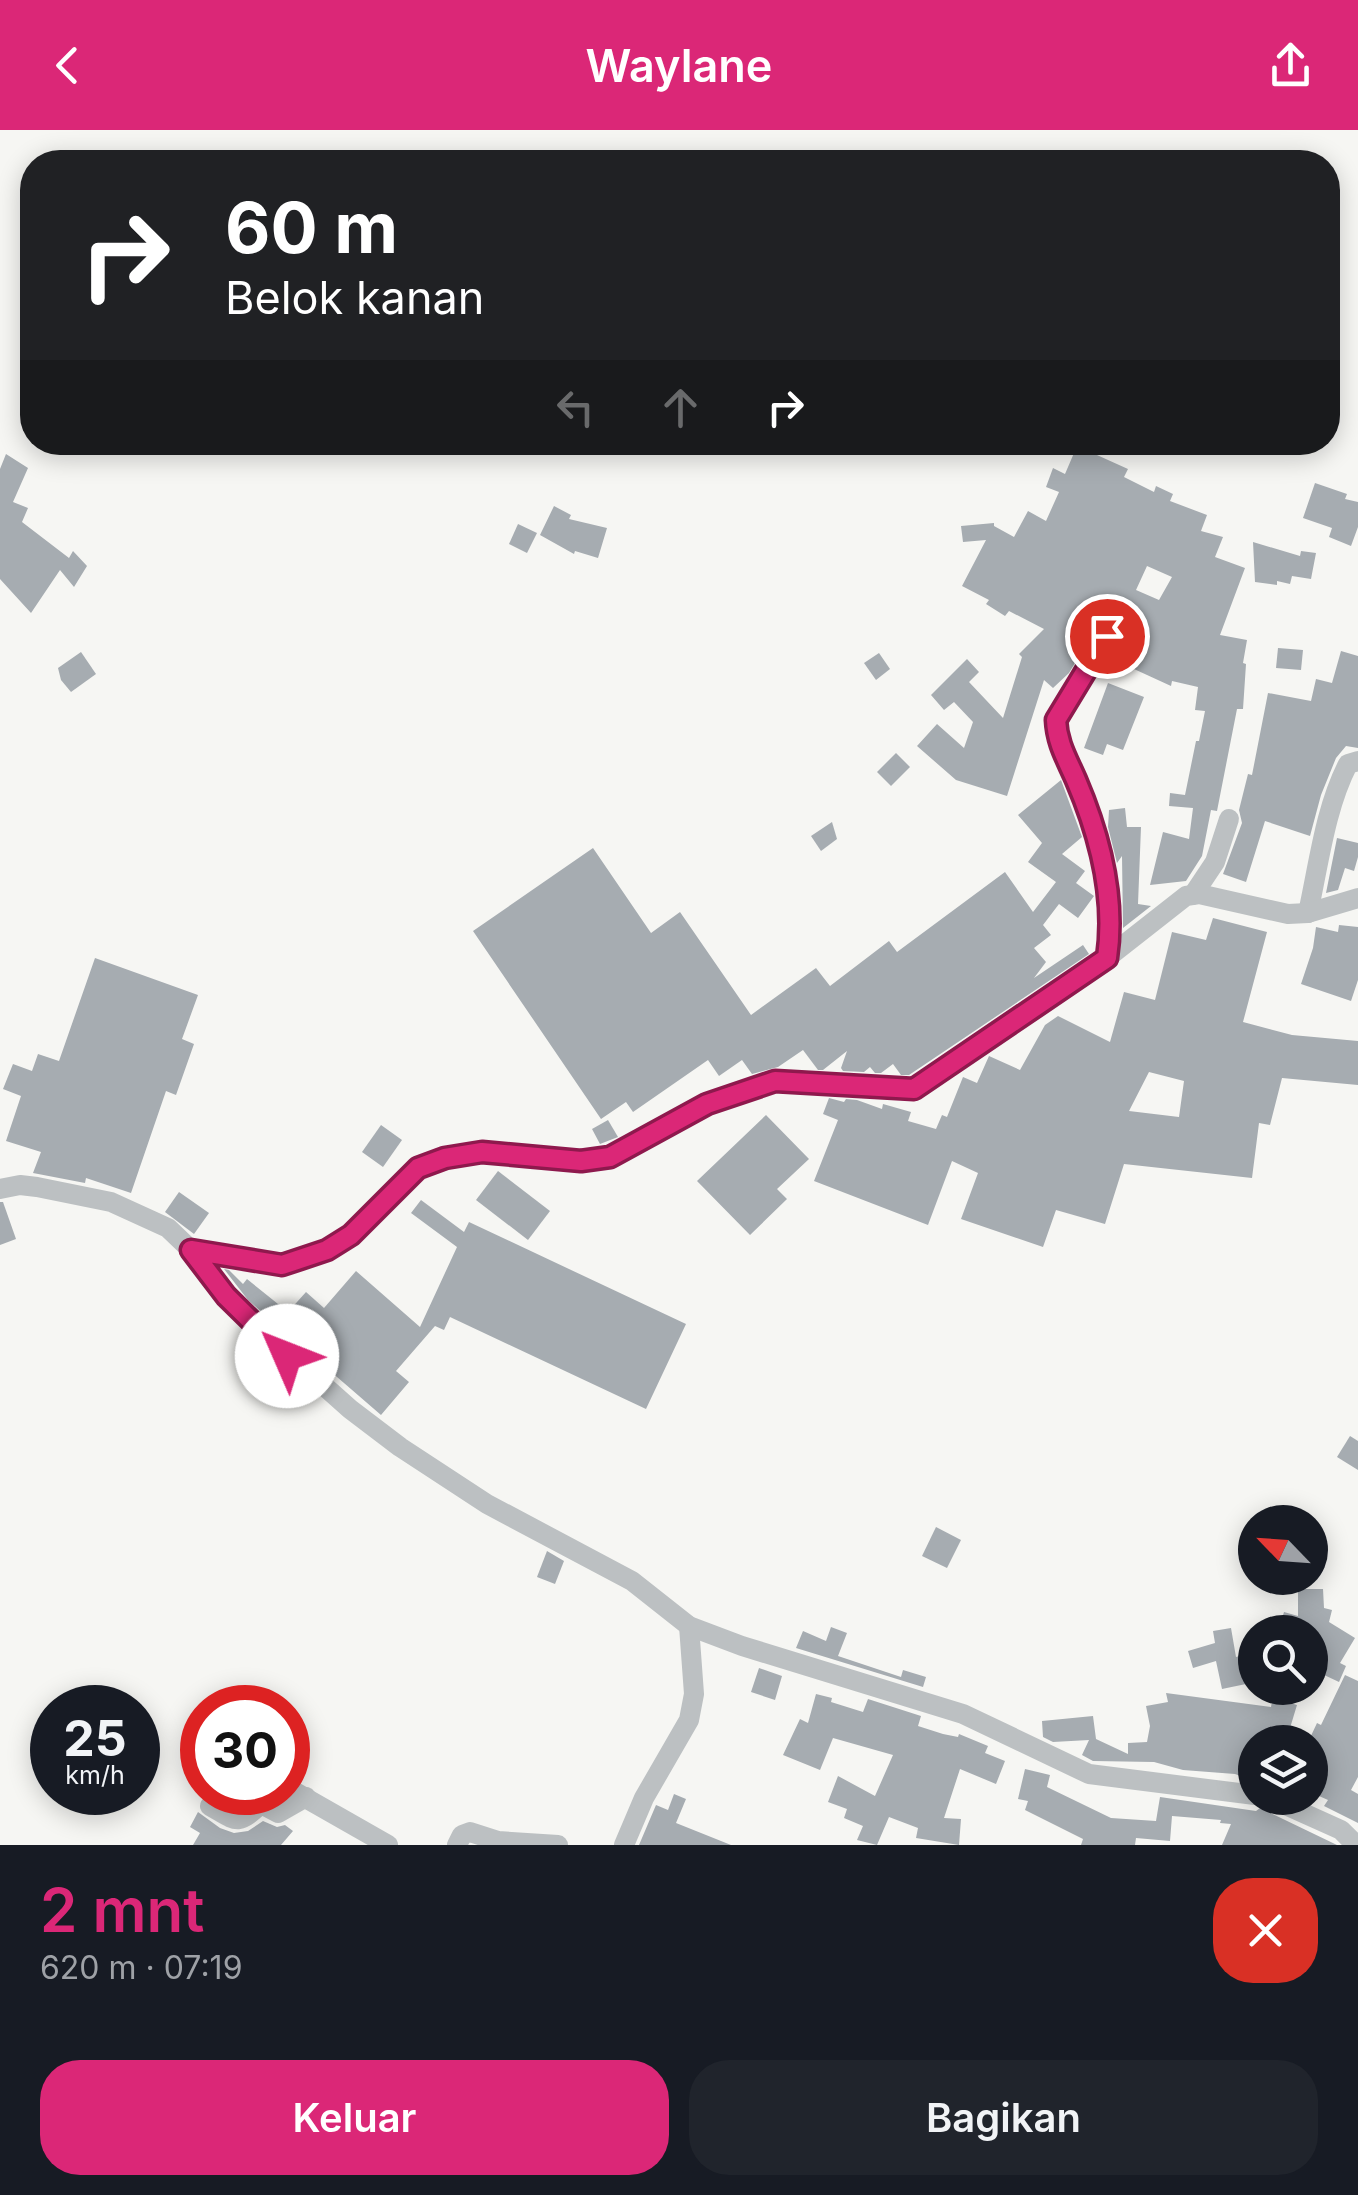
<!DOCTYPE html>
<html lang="id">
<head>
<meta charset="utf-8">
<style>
  :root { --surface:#171b24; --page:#20242c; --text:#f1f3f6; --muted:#9ea1a6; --accent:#db2777 }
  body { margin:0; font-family:Inter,sans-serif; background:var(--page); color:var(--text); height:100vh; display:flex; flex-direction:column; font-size:38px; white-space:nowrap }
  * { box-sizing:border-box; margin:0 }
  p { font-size:32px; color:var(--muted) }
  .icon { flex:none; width:55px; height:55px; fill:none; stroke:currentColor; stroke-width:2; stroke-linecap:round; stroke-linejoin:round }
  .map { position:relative; height:1715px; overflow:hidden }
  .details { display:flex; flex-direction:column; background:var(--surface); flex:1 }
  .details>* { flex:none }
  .banner { position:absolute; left:20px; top:20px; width:1320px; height:305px; border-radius:40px; box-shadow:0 5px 25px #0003; background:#202124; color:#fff; overflow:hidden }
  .needle { width:65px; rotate:295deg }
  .controls { position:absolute; left:1238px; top:1375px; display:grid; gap:20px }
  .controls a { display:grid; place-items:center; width:90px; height:90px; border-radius:50%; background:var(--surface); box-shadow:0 5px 25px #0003; font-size:50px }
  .speed { position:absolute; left:30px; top:1555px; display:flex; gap:20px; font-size:50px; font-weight:700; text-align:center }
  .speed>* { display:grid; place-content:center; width:130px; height:130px; border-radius:50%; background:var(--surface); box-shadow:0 5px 25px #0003; line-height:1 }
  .speed small { font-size:25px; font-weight:400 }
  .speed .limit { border:15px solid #d22; background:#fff; color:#111 }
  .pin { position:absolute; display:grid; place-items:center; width:85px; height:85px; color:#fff; margin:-42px; border:5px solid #fff; border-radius:50%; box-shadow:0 2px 10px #0007 }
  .me { position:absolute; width:110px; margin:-55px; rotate:314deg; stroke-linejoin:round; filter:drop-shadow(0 0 8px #0008) }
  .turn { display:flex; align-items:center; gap:35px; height:210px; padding:0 40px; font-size:45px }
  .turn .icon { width:130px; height:130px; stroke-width:2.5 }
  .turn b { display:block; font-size:70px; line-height:85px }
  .lanes { display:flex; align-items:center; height:95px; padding:0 40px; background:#0003; justify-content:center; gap:50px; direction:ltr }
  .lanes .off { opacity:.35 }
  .round { display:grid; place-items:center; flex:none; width:105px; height:105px; border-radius:40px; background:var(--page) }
  .overview { display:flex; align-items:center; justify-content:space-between; height:170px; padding:0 40px }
  h1 { font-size:60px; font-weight:600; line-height:75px; color:var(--accent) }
  .action { display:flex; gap:20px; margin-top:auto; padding:20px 40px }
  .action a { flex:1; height:115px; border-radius:40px; background:var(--accent); color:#fff; font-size:40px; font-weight:600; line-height:115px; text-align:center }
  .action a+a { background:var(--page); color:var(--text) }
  header { display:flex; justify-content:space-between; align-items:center; height:130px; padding:0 40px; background:var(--accent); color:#fff; font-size:45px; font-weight:600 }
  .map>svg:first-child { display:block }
  .building { fill:#a6acb1; fill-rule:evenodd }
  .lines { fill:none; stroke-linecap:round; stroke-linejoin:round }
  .street { stroke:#bcc0c2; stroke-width:20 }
  .route-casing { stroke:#8e194d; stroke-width:25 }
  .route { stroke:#db2777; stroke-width:18 }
</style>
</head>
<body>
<header><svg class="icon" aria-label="back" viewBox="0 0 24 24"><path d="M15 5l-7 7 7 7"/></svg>Waylane<svg class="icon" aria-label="share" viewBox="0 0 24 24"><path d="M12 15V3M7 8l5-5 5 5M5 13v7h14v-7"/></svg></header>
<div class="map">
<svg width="1358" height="1715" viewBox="0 0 1358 1715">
  <rect width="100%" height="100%" fill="#f6f6f3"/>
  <g class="building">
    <path d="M1077,316L1128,339L1124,347L1154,362L1156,356L1173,364L1170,371L1207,385L1201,401L1223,407L1215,427L1245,438L1220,505L1247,510L1243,533L1246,534L1243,579H1237L1217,681L1211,680L1202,726L1186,751L1150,755L1163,702L1189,709L1193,678L1169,676L1170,663L1185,665L1196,611H1199L1205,581L1195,580L1198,557L1172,551L1171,556L1110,528L1121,507L1113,494H1100L1082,484L1070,506L1083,519L1069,543L1053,558L1044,550L1007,666L956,650L917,616L937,594L964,618L973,592L954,572L944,580L931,565L967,529L979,542L969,552L1003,588L1022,527L1019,524L1044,499L1009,481L1005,486L986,474L989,470L962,456L986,410L963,412L961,396L994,393V396L1014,407L1028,381L1046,391L1059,362L1046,357L1053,338L1065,344ZM1147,436L1172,447L1159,470L1136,460Z"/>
    <polygon points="6,324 28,338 13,372 28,378 22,392 69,428 73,421 87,436 74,457 60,440 31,483 0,449 0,339"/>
    <polygon points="1315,353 1347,364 1345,369 1358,372 1358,397 1351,416 1329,407 1332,398 1303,388"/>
    <polygon points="554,376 571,385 569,389 607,398 598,428 575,421 574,424 540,405"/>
    <polygon points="518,394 537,403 527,423 509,414"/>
    <polygon points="1253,412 1300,426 1301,421 1316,423 1311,449 1292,446 1290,454 1277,451 1277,455 1255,452"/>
    <polygon points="1278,518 1303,520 1301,540 1276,538"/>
    <polygon points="1341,521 1358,526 1358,618 1346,616 1336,628 1321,665 1310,706 1265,691 1246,752 1223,744 1242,693 1239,680 1248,644 1252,645 1268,563 1311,571 1316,549 1332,553"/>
    <polygon points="81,522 96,544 71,562 61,550 58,538"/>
    <polygon points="879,523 890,539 876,550 864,533"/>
    <polygon points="1108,553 1144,567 1123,620 1107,614 1103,625 1084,618"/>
    <polygon points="896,623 910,637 891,656 877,642"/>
    <polygon points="1061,650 1082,707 1062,724 1085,741 1076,753 1094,766 1078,788 1059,774 1043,795 1051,805 1034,818 1046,832 1034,848 1083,815 1089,824 909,945 901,945 893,934 881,943 875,943 870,937 864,942 843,941 841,938 847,921 823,940 818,940 803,920 778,937 752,944 742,930 719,946 708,930 633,982 626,972 601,989 473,801 593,718 651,803 680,782 751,885 816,838 830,856 889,811 897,822 1005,742 1033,782 1056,752 1028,732 1042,713 1018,685"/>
    <polygon points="1125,678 1127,697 1141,697 1138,774 1151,776 1123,798 1122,726 1117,733 1108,697 1109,680"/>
    <polygon points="832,692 837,709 821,721 811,706"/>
    <polygon points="1337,708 1358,713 1358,727 1354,741 1345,738 1338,760 1326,763"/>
    <path d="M1213,788L1267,802L1243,892L1292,905L1358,911V955L1282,948L1270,995L1259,993L1252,1048L1124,1034L1105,1094L1056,1080L1043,1117L961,1089L978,1043L952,1031L928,1095L814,1051L838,990L823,984L829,968L844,972L846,969L857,970L882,979L883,974L911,982L908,991L936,999L942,985L947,987L963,947L977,953L989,926L1020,940L1045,895L1058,886L1110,912L1124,862L1155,870L1172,802L1206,810ZM1149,942L1184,951L1179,987L1129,981Z"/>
    <polygon points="1339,795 1358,797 1358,850 1351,871 1301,854 1313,818 1316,797 1338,802"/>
    <polygon points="95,828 198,865 182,909 194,914 176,965 166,961 131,1063 86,1048 85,1053 33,1043 41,1022 6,1011 21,966 3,959 13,934 32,941 38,924 59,931"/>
    <polygon points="766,985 809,1029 777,1059 787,1069 750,1105 697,1051"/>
    <polygon points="608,990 618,1007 600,1014 592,999"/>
    <polygon points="381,995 402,1010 383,1037 362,1022"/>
    <polygon points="498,1041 550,1081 528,1110 476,1070"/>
    <polygon points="179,1062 209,1083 194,1104 165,1082"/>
    <polygon points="421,1070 464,1102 469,1092 686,1194 646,1279 450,1187 444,1200 435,1196 396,1241 409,1252 381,1285 248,1170 224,1139 229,1140 243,1154 247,1149 288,1182 306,1162 324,1178 356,1141 420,1197 457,1117 411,1083"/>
    <polygon points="0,1072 3,1072 16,1109 0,1115"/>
    <polygon points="1350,1306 1358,1311 1358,1340 1337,1327"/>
    <polygon points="936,1397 961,1410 947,1438 922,1426"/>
    <polygon points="547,1421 564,1431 555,1454 537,1447"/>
    <polygon points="1298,1459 1323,1459 1324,1478 1332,1480 1329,1492 1355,1508 1340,1533 1346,1536 1339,1552 1322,1544 1325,1539 1310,1533 1310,1502 1278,1502 1284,1482 1298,1486"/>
    <polygon points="831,1497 847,1503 838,1526 901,1547 903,1540 926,1547 923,1557 796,1518 803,1501 826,1511"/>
    <polygon points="1231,1498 1236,1527 1255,1522 1255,1544 1244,1546 1246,1554 1222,1559 1216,1531 1193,1538 1188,1521 1215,1513 1213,1501"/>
    <polygon points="759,1538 782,1546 775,1570 751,1562"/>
    <polygon points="1345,1545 1358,1551 1358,1647 1351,1660 1358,1664 1358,1693 1324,1676 1328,1670 1310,1662 1310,1608 1317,1593 1321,1595"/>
    <polygon points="1274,1558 1289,1558 1287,1572 1297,1575 1290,1598 1284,1596 1277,1612 1258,1605 1255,1651 1235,1644 1183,1640 1154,1632 1093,1631 1082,1625 1089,1610 1053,1612 1043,1607 1042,1591 1093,1586 1096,1609 1128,1624 1128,1613 1147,1612 1150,1596 1146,1576 1168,1572 1166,1563 1271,1577"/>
    <polygon points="816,1564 832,1568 831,1572 863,1582 868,1569 921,1586 918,1596 943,1604 958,1607 959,1604 988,1616 985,1623 1005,1631 996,1654 960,1639 944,1688 961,1689 959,1715 916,1708 918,1698 889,1687 877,1715 857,1710 863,1696 844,1688 847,1679 828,1672 838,1646 875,1666 893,1625 833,1608 820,1640 783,1625 800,1589 808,1593"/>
    <polygon points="1025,1639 1050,1645 1047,1657 1111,1688 1156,1691 1160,1667 1256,1681 1260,1678 1337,1715 1222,1715 1231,1694 1220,1693 1221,1690 1172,1686 1170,1711 1136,1708 1135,1715 1081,1715 1083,1709 1025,1680 1028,1671 1018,1669"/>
    <polygon points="674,1664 686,1669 676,1693 731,1715 639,1715 656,1675 668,1680"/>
    <polygon points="198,1682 220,1698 234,1703 248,1701 263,1691 277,1697 285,1695 293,1701 281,1715 193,1715 200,1703 190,1697"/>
  </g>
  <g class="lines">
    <g class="street">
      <path d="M1107,506L1056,590C1057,613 1067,629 1076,650C1100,706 1116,767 1107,828"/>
      <polyline points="1193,765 1215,732 1229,689"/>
      <path d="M1308,783C1319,733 1325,679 1348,634L1358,631"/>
      <polyline points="0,1059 20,1055 37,1057 111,1072 168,1098 191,1120 238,1179 350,1279 400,1317 487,1374 632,1451 689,1496 742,1516 963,1584 1089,1644 1255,1665"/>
      <polyline points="191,1120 282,1135 327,1119 351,1105 418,1038 445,1028 481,1022 581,1031 609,1027 707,974 775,951 913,959 1107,828 1186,766 1199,764 1288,784 1308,783 1358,768"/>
      <polyline points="288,1658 388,1715"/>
      <polyline points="1270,1668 1341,1700 1356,1715"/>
      <path d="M210,1676C238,1692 237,1696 261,1674L278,1683L306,1667"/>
      <polyline points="457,1715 462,1705 470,1702 498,1711 558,1715"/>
      <polyline points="624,1715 644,1668 689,1590 694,1564 689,1496"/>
    </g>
  </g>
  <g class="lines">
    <g class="route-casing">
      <path id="route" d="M287,1226L226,1166L191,1120L282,1135L327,1120L351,1105L418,1038L445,1028L482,1022L581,1031L610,1027L707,974L775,951L914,959L1107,828C1116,767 1100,706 1076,650C1067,629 1057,613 1056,590L1107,506"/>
    </g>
    <use href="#route" class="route"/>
  </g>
</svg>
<div class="controls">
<a><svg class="needle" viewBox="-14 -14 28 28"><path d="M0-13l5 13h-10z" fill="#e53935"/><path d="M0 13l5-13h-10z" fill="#9ea1a6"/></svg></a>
<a><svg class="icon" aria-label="search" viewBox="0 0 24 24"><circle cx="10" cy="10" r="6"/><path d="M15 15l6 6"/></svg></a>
<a><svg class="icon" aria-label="layers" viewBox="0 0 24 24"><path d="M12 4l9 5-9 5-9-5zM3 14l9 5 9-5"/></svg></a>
</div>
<div class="speed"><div>25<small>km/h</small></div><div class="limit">30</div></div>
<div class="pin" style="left:1107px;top:506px;background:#d93025"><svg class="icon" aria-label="arrive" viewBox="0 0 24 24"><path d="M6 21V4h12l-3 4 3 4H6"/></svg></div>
<svg class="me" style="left:287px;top:1226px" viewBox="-20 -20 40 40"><circle r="19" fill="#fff"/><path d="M0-13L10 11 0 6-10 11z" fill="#db2777"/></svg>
<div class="banner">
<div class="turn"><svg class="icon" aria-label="right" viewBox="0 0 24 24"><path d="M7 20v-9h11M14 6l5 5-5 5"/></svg><div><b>60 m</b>Belok kanan</div></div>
<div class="lanes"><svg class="icon off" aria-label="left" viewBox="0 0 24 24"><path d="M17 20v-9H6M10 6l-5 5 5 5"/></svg><svg class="icon off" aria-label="ahead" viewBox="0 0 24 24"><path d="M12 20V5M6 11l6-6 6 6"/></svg><svg class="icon" aria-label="right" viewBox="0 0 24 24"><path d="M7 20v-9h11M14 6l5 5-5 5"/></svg></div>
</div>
</div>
<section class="details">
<div class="overview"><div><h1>2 mnt</h1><p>620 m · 07:19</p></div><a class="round" style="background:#d93025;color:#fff"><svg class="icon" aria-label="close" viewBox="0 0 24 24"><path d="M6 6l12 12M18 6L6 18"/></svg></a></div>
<div class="action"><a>Keluar</a><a>Bagikan</a></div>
</section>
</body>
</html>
